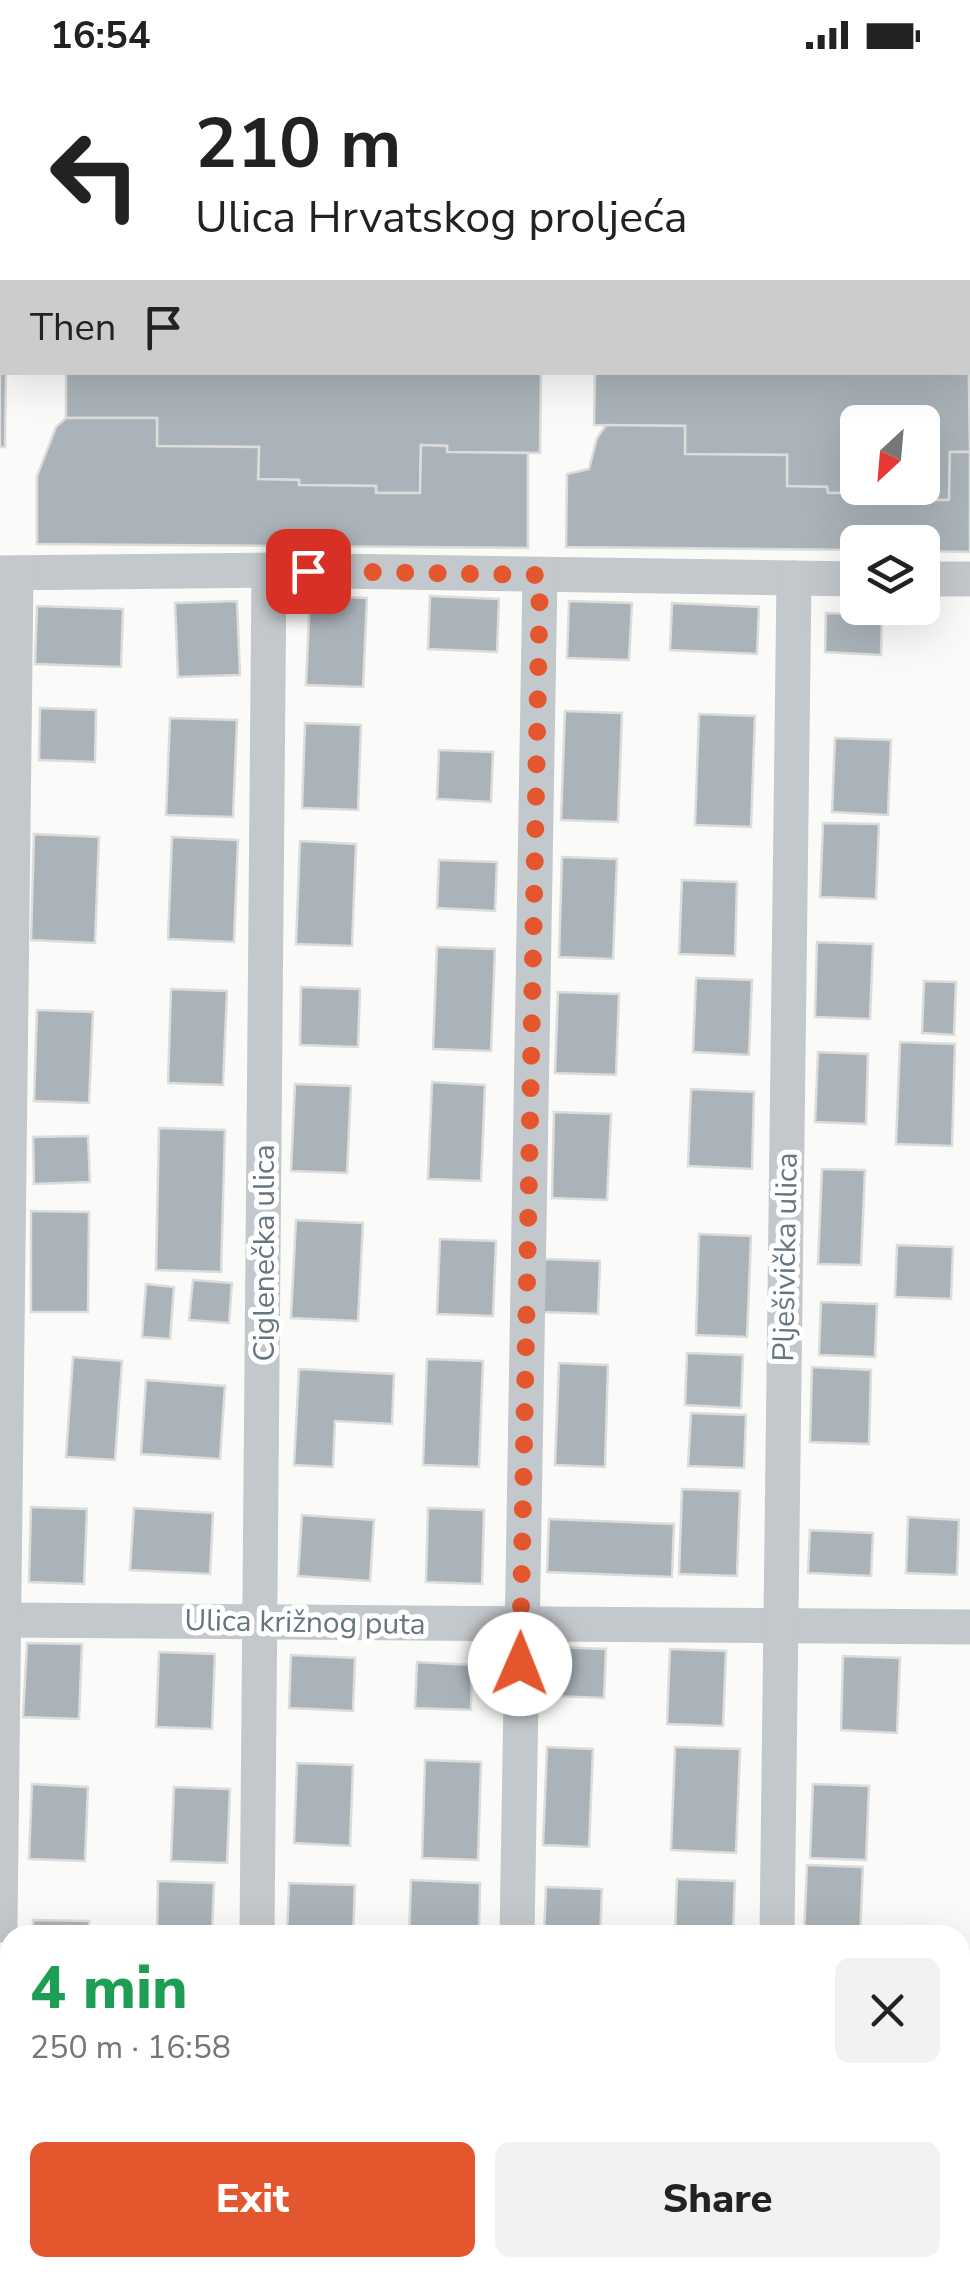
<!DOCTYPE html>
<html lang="en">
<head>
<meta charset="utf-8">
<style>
  :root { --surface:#fff; --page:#f2f2f2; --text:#222; --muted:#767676; --accent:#e4572e }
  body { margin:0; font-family:"Nunito Sans",sans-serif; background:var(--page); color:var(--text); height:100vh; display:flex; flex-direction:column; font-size:38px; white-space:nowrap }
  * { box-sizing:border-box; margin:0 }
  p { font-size:32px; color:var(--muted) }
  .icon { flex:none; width:55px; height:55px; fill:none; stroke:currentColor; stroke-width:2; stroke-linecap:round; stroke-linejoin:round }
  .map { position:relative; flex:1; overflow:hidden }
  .drawer { position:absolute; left:0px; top:1855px; width:970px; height:352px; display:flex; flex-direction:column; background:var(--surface); border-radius:30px 30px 0 0; box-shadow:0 10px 40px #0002 }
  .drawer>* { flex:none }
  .guide { position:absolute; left:0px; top:0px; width:970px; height:305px; box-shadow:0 10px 40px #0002; background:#fff; color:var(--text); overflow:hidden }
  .needle { width:65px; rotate:206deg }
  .fabs { position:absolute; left:840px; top:335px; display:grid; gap:20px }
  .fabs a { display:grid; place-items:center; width:100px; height:100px; border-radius:15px; background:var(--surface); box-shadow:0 10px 40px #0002; font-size:50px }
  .pin { position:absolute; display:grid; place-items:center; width:85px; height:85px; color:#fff; margin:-42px; border-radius:20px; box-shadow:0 5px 15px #0006 }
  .me { position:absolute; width:110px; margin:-55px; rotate:1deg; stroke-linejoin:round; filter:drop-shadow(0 0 8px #0008) }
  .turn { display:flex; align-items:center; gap:35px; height:210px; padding:0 30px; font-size:45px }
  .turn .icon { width:130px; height:130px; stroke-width:2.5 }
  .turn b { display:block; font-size:70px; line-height:85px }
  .then { display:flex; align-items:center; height:95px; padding:0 30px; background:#0003; gap:20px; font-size:38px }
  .round { display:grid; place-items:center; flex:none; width:105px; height:105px; border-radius:15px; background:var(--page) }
  .headline { display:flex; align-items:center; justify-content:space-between; height:170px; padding:0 30px }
  h1 { font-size:60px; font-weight:800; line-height:75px; color:#1e9e55 }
  .action { display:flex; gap:20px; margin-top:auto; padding:20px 30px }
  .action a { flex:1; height:115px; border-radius:15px; background:var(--accent); color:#fff; font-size:40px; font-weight:800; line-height:115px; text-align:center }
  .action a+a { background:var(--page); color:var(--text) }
  .status { display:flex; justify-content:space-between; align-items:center; height:70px; padding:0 50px; background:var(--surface); direction:ltr }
  .status svg { height:28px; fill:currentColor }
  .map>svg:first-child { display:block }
  .building { fill:#aab3b9; stroke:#dcdcda; stroke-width:2.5; fill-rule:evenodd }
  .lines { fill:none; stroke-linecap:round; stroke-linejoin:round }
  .street { stroke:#c3c8cc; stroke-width:35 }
  .secondary { stroke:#d6dbdf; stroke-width:50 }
  .tram { stroke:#a2aab0; stroke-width:2.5 }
  .route { stroke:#e4572e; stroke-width:18; stroke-dasharray:0 32.4 }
  .labels { text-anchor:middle; stroke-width:10; stroke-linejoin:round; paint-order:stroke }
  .street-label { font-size:30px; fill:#657683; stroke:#fff }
</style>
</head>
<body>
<div class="status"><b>16:54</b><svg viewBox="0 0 49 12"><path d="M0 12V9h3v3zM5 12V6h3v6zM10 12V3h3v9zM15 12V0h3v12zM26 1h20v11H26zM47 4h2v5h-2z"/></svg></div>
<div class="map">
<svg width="970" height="2207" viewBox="0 0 970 2207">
  <rect width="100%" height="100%" fill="#fafaf8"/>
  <g class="building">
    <rect x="144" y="0" width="192" height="2"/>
    <polygon points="0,234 6,302 5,377 0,377"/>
    <path d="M968,250L970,382H950L949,430H905V423H828L827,417L787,416V385L685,384V356L594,355L595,302H968ZM858,352H922V418H858Z"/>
    <polygon points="66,302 541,302 540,383 447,382 447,376 421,375 420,423 376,423 376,416 299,415 299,410 258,409 259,377 157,376 157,348 66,348"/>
    <polygon points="66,348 157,348 157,376 259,377 258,409 299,410 299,415 376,416 376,423 420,423 421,375 447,376 447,382 528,383 528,478 37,474 37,406 56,357"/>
    <polygon points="606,355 685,356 685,384 787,385 787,416 827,417 828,423 905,423 905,430 949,430 950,382 970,382 970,482 922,481 922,472 858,472 858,480 566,477 567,404 589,399 597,368"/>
    <polygon points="310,526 367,528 363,617 306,615"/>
    <polygon points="430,526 499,529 497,582 428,579"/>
    <polygon points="237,531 240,605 178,607 175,533"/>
    <polygon points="569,531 632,533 629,590 567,588"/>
    <polygon points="672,533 759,537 757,584 670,580"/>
    <polygon points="37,536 123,539 121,597 35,594"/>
    <polygon points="826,543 882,545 881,585 825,582"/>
    <polygon points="40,638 96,640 95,692 39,690"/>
    <polygon points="565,641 622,643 618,752 561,750"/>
    <polygon points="699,644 755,646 751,757 695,755"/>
    <polygon points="170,648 237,650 233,747 166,745"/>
    <polygon points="305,653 361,655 358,740 302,738"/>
    <polygon points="835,668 891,670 888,745 832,742"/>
    <polygon points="439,680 493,682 491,732 437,729"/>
    <polygon points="823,753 879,754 876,829 820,827"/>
    <polygon points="34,764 99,767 95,873 31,870"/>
    <polygon points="172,767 238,770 234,872 168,869"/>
    <polygon points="300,771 356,774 352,876 296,874"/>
    <polygon points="562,787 617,789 613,889 559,887"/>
    <polygon points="439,790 497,792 495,841 437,838"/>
    <polygon points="682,810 737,812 735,886 679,884"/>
    <polygon points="817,872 873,874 870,949 815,947"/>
    <polygon points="437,877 495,879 491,981 433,979"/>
    <polygon points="696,908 752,910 749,985 693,982"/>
    <polygon points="924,911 956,912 954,965 922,963"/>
    <polygon points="301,917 360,919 358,977 300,975"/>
    <polygon points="171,919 227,921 223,1015 168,1013"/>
    <polygon points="558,922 619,924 616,1005 555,1003"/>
    <polygon points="37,940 93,942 89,1033 34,1031"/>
    <polygon points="900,972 955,974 952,1076 896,1074"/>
    <polygon points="818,982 868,984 866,1054 815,1052"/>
    <polygon points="432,1012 485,1015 481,1111 428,1109"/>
    <polygon points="295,1014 351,1016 347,1103 291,1101"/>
    <polygon points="691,1019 754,1022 752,1099 688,1096"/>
    <polygon points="554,1042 611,1044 607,1130 552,1128"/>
    <polygon points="159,1058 225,1060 221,1202 156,1200"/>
    <polygon points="88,1066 90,1112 34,1114 33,1067"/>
    <polygon points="822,1099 865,1100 861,1195 818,1194"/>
    <polygon points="31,1141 89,1142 88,1242 31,1242"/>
    <polygon points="296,1150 363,1153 358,1251 291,1248"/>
    <polygon points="699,1164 751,1166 747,1267 696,1265"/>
    <polygon points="440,1169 496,1171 493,1246 437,1244"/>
    <polygon points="897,1175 953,1177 951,1229 895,1227"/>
    <polygon points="544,1189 600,1191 598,1244 542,1242"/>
    <polygon points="193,1210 232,1213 229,1253 189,1250"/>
    <polygon points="146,1214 174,1217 170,1269 142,1267"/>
    <polygon points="821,1232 877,1234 875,1287 819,1285"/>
    <polygon points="687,1283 743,1285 741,1338 685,1335"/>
    <polygon points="73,1287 122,1291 115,1390 66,1387"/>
    <polygon points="427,1289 483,1291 479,1397 423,1395"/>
    <polygon points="559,1293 608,1295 605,1397 555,1395"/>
    <polygon points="812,1297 871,1300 869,1374 810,1372"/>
    <polygon points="299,1299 394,1304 392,1354 335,1351 333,1397 294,1395"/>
    <polygon points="146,1310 225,1316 220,1389 141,1384"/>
    <polygon points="691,1343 746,1345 744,1398 688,1396"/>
    <polygon points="682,1419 740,1421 737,1506 679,1504"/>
    <polygon points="31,1437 87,1439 84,1514 29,1512"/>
    <polygon points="134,1438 213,1443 210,1504 130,1500"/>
    <polygon points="428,1438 484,1440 482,1514 426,1512"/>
    <polygon points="302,1445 374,1450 370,1511 298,1506"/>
    <polygon points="908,1447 959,1450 957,1505 906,1503"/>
    <polygon points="549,1449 674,1454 672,1507 547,1502"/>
    <polygon points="810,1460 873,1463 871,1506 808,1503"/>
    <polygon points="27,1573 82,1574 79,1649 23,1647"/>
    <polygon points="552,1577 606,1579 604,1628 550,1626"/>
    <polygon points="670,1579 726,1581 723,1656 667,1654"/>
    <polygon points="159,1582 215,1584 212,1659 156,1657"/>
    <polygon points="291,1585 355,1588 353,1641 289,1638"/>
    <polygon points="843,1586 900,1588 897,1663 841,1660"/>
    <polygon points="417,1592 472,1595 471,1640 415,1638"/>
    <polygon points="547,1677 593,1679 589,1777 543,1775"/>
    <polygon points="675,1677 740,1679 736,1783 671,1780"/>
    <polygon points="425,1690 481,1692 478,1790 422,1788"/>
    <polygon points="297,1693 353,1695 350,1776 294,1773"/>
    <polygon points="32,1714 88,1717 85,1791 29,1789"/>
    <polygon points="813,1714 869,1716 866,1790 810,1788"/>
    <polygon points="174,1717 230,1719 227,1793 171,1791"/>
    <polygon points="807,1795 863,1797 860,1865 804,1865"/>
    <polygon points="677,1809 735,1811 733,1865 675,1865"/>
    <polygon points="411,1810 480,1813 479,1865 409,1865"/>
    <polygon points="158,1811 214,1813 212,1861 157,1858"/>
    <polygon points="289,1813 355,1815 353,1865 287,1865"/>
    <polygon points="546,1817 602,1819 600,1865 544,1865"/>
    <polygon points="33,1850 89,1851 89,1865 33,1865"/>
    <rect x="26" y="2198" width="56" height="9"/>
    <rect x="161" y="2198" width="56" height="9"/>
    <polygon points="539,2198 595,2198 594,2207 538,2207"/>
    <rect x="806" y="2198" width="56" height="9"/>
    <polygon points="407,2200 463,2202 463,2207 407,2207"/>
  </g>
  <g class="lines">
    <g class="street">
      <polyline points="115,2 116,0"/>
      <polyline points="851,2 852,0"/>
      <polyline points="0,503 269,500 858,509"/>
      <polyline points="922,509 970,509"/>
      <polyline points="0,1550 970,1557"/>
      <polyline points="0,1855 16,503"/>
      <polyline points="257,1865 269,500"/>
      <polyline points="517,1865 540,505"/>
      <polyline points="777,1865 794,508"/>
      <polyline points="253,2207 253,2198"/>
      <polyline points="510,2207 510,2198"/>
      <polyline points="772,2207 772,2198"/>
    </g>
    <g class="secondary">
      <polyline points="0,146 2,146"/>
      <polyline points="968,162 970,162"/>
    </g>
    <g class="tram">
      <polyline points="0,115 2,115"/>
      <polyline points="968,131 970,131"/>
      <polyline points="0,176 2,176"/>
      <polyline points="968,192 970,192"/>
    </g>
  </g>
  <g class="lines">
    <polyline class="route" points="308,501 540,505 520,1594"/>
  </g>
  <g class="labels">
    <g class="street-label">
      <text transform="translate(264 1183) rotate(-90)" y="10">Ciglenečka ulica</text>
      <text transform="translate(785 1187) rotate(-89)" y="10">Plješivička ulica</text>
      <text transform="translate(305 1552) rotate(1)" y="10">Ulica križnog puta</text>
    </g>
  </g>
</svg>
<div class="fabs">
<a><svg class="needle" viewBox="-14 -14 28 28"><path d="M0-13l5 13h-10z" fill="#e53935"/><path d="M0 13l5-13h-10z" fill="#767676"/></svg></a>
<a><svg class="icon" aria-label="layers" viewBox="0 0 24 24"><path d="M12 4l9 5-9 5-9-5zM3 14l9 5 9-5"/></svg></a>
</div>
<div class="pin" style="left:308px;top:501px;background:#d93025"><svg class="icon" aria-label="arrive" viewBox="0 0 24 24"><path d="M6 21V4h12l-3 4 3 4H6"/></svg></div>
<svg class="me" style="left:520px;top:1594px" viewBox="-20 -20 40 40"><circle r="19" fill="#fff"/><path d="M0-13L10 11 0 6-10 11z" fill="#e4572e"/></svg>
<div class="guide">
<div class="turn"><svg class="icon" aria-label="left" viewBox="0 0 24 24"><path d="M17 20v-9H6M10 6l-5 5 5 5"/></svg><div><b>210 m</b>Ulica Hrvatskog proljeća</div></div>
<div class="then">Then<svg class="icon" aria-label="arrive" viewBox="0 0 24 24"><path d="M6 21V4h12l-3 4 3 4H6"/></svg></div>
</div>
<section class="drawer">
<div class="headline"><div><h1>4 min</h1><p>250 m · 16:58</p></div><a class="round"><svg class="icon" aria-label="close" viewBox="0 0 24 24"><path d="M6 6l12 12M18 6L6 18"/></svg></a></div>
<div class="action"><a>Exit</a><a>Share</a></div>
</section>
</div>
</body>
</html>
